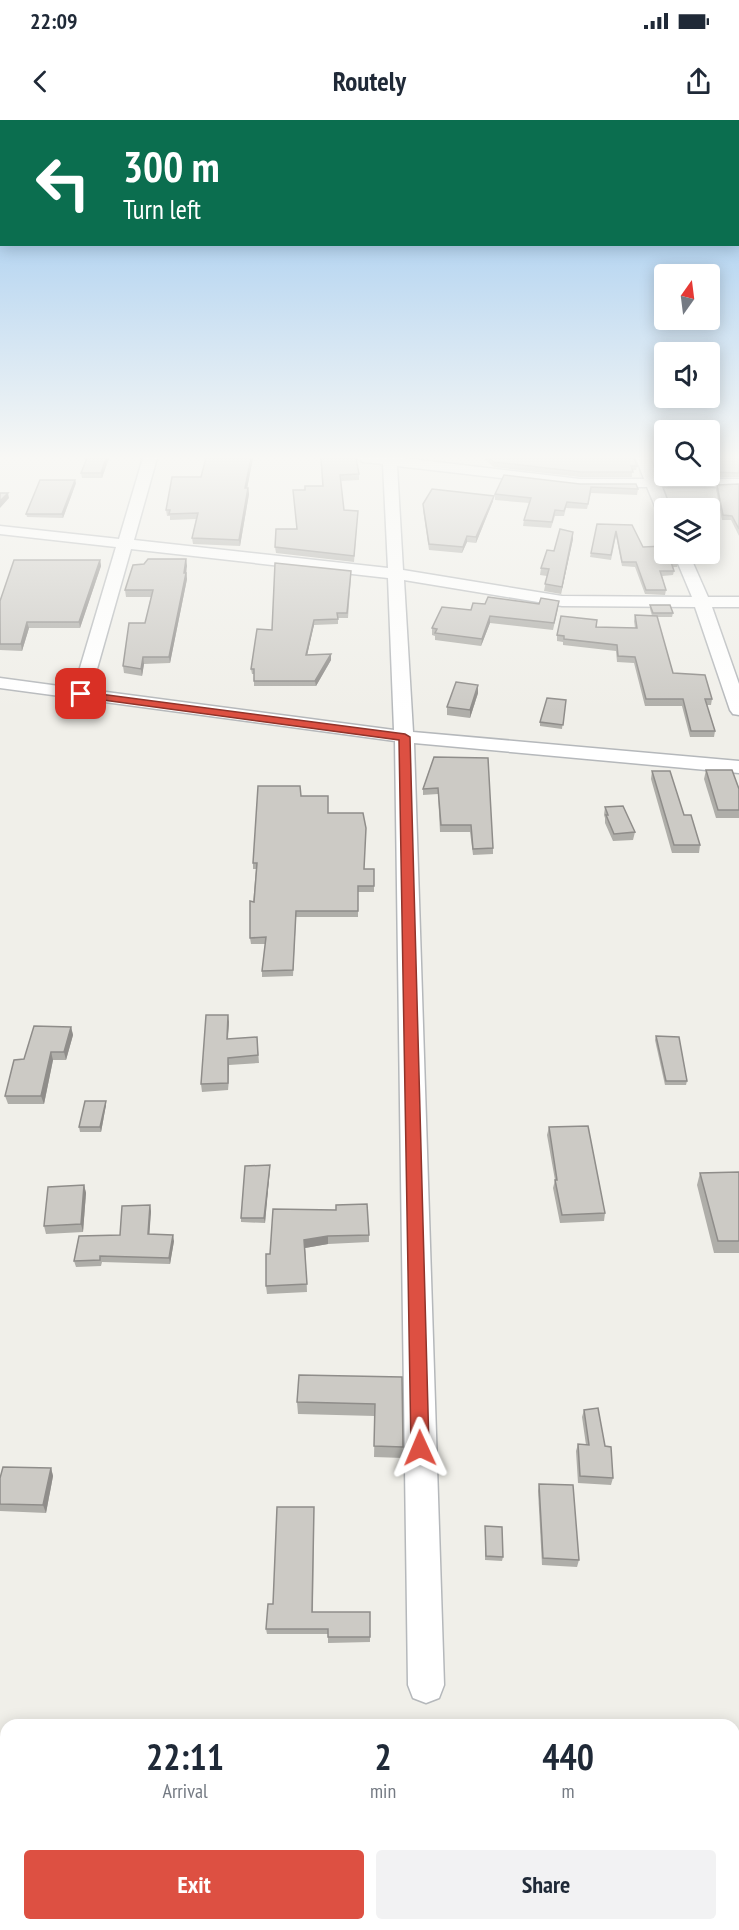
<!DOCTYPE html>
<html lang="en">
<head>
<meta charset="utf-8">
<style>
  :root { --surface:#fff; --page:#f2f2f3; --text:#1f2937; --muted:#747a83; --accent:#dd5042 }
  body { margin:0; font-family:"PT Sans Narrow",sans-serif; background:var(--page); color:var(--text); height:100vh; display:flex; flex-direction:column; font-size:22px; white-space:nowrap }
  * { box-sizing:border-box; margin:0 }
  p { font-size:20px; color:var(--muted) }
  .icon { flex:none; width:33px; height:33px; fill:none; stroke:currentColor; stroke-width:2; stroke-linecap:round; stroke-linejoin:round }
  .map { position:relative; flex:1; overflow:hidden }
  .details { position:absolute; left:0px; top:1599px; width:740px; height:212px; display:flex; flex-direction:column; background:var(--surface); border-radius:18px 18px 0 0; box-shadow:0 3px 15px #0003 }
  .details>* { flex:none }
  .guide { position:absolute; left:0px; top:0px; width:740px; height:126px; box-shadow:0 3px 15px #0003; background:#0b6e4f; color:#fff; overflow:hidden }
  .needle { width:39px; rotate:14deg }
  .controls { position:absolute; left:654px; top:144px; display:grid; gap:12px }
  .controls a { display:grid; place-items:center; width:66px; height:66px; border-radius:6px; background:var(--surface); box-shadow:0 3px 15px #0003; font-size:30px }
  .pin { position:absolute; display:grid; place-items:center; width:51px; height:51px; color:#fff; margin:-26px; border-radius:12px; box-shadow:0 3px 9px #0006 }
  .me { position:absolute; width:66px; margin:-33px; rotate:359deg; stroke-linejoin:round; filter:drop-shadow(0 0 4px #0008) }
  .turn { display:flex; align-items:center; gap:21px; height:126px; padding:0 24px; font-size:27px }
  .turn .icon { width:78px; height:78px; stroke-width:2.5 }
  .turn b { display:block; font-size:42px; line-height:51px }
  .eta { display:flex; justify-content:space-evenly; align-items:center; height:102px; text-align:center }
  .eta b { font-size:36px; font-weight:700; line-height:42px }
  .action { display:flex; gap:12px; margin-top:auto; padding:12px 24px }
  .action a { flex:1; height:69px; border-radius:6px; background:var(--accent); color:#fff; font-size:24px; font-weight:700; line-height:69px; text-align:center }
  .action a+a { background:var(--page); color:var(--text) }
  .status { display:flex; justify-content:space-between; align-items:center; height:42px; padding:0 30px; background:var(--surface); direction:ltr }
  .status svg { height:16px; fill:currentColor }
  header { display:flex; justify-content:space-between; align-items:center; height:78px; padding:0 24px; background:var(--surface); font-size:27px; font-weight:700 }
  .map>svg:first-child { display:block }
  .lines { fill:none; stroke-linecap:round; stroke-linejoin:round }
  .minor-casing { stroke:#b5b8bb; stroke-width:3 }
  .minor { fill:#fff; fill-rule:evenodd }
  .wall { fill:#afaea9 }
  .shaded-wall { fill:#8f8d8a }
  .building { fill:#cccac5; stroke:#8f8d8a; stroke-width:1.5 }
  .route { fill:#dd5042; stroke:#90342b; stroke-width:1.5 }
</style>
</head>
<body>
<div class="status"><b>22:09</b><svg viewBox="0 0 49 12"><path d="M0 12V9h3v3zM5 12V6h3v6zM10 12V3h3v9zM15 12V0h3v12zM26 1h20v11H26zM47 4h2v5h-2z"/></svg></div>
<header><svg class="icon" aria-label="back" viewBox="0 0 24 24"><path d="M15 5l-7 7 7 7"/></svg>Routely<svg class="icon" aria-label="share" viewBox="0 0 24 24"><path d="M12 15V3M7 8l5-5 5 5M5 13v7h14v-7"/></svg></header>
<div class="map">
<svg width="739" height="1810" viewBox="0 0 739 1810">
  <rect width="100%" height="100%" fill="#f0efe9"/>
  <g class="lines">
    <g class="minor-casing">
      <path id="minor" d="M143,338H157L134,420L388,448L383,344L363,342L356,338H403L580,359H644L636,338H650L658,359H739V367H662L670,388H664V395L657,391L647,367H580L397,346L403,450L562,476L692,477L674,434H689L708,477H739V487H712L739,564V595L733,594L730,590L695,487L562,486L404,460L413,612L739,641V653L414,623L444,1565L439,1578L426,1583L413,1578L408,1565L395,621L0,568V558L74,568L116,427L0,414V406L119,419ZM131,429L388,458L394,610L91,570Z"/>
    </g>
    <use href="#minor" class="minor"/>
  </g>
  <g class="wall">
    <polygon points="87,338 109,338 102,358 82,358 81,353"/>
    <polygon points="206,338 253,338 247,368 248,368 249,374 240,426 193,424 192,418 196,399 170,400 170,396 167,396 166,390 201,357"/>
    <polygon points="320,338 359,354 359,360 341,361 344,390 358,391 354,442 276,433 275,427 296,409 323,366"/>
    <polygon points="485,338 634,338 637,346 636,350 632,350 632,357 580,357 494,347 485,340"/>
    <polygon points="710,338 739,338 739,357 713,357"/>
    <polygon points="76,363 63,398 27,397 26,394"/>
    <polygon points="580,364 638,369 637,375 591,373 587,389 566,388 564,396 555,396 551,408 523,406 524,400 529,383 495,380 495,374"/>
    <polygon points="739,364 739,416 731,400 722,400 716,369 717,365"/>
    <polygon points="493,381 476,423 467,422 462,433 429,430 423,390 423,384"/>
    <polygon points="597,404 632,405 643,427 678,442 677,447 673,447 674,451 673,455 662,456 666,470 665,475 645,474 635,447 622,446 616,416 611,440 590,437"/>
    <polygon points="573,419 561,474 544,471 547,456 540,455 541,448 554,431"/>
    <polygon points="186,439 187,459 170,543 144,544 142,556 124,553 123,546 145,503 151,477 126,477 125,470 144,444"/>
    <polygon points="100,440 101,446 80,508 29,508 22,531 0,530 0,481"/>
    <polygon points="351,456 348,498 338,498 338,504 314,505 307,535 331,534 331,540 316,566 254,566 254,554 252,554 251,549 272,510"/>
    <polygon points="650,485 673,493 672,497 657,497 673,553 712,579 711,585 707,585 715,611 714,617 690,617 682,586 645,586 634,543 617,542 616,531 563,525 563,522 557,521 557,515 596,507 635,508 634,501 635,495 652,496 650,489"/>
    <polygon points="558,488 553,510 490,503 481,526 435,520 435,516 432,515 432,508 471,490"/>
    <polygon points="478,565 478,573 470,598 447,595 447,587"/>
    <polygon points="566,580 562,609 540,606 540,602"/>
    <polygon points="434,637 493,728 493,734 473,735 470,712 440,712 438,674 423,675 423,669"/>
    <polygon points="706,650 739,669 739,698 716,698 704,659"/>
    <polygon points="652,651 684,695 700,725 699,733 672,733 651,659"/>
    <polygon points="301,676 328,693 364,749 374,749 374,772 358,772 358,797 296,797 293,856 262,857 262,851 265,824 251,824 250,818 256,749 253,749 253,743"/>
    <polygon points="605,687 635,712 633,720 613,721 605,703 605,698 604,695"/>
    <polygon points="229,902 228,919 257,917 259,943 229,945 228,970 202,972 201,964"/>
    <polygon points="71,907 73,915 66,940 53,940 44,984 8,984 5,976 24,939"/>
    <polygon points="656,916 687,961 686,965 665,965 655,920"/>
    <polygon points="106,981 106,985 101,1012 80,1012 79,1007"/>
    <polygon points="549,1007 605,1093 604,1101 560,1103 553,1068 555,1060 547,1015"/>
    <polygon points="270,1045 265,1103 241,1102 241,1098"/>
    <polygon points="739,1052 739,1133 714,1133 697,1065 700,1053"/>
    <polygon points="84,1065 86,1073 83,1112 46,1114 44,1106"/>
    <polygon points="336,1090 369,1115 369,1122 328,1124 305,1128 307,1172 267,1174 266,1166 270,1134"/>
    <polygon points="151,1091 149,1114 174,1121 170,1144 102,1142 101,1146 76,1147 74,1141 120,1115"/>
    <polygon points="402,1257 403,1338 374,1337 375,1296 298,1294 297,1282"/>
    <polygon points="584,1290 605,1326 613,1358 611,1365 578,1363 576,1331 578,1324 586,1325 582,1297"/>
    <polygon points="51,1348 53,1356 46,1393 0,1391 0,1358"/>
    <polygon points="539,1364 579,1440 577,1447 542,1445 538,1371"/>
    <polygon points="314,1387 313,1492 370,1492 370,1522 328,1523 328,1514 267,1514 266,1509 273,1484"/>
    <polygon points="485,1406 503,1437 502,1441 485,1440"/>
    <rect x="0" y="1629" width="6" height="61"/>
  </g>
  <g class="shaded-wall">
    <polygon points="106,338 109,338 102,358 101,353"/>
    <polygon points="251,338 253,338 246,374 245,368"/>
    <polygon points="75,360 76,363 63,398 62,394"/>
    <polygon points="248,368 249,374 240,426 239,420"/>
    <polygon points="8,373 9,378 0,388 0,381"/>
    <polygon points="494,376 493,381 476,423 476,417"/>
    <polygon points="573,412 573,419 561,474 562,467"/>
    <polygon points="467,416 467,422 462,433 463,427"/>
    <polygon points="186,439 187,446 185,457 186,453 187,459 170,543 169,537"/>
    <polygon points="100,440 101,446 80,508 79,502"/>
    <polygon points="490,496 490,503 481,526 482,519"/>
    <polygon points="314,500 314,505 306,540 306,535"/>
    <polygon points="27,502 29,508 22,531 21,524"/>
    <polygon points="331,534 331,540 316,566 315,561"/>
    <polygon points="143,537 144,544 142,556 141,549"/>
    <polygon points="478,565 478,573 470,598 470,590"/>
    <polygon points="228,895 229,902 227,926 227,919"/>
    <polygon points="71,907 73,915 66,940 64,932"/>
    <polygon points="51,932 53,940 44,984 41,976"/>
    <polygon points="228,938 229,945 228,970"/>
    <polygon points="106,981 106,985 101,1012 100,1007"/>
    <polygon points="270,1045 270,1049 265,1103 264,1098"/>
    <polygon points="84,1065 86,1073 83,1112 81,1104"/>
    <polygon points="150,1085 151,1091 149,1120 148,1114"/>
    <polygon points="173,1115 174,1121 170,1144 169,1138"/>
    <polygon points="328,1116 328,1124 305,1128 307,1172 304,1120"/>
    <polygon points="51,1348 53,1356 46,1393 43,1385"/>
  </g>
  <g class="building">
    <polygon points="87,338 106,338 101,353 81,353"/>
    <polygon points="206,338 251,338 245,368 248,368 239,420 192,418 198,393 169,394 170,390 166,390 172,357 201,357"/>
    <polygon points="321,338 356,338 359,354 340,355 344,390 358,391 354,436 275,427 276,409 297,409 293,370 305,370 305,366 323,366"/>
    <polygon points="489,338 634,338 637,346 631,346 633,352 581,352 494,342"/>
    <polygon points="711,338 739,338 739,353 714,352"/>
    <polygon points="504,355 580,364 636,364 638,369 591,367 588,384 567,382 564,391 555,390 552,402 524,400 531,378 495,374"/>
    <polygon points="40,360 75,360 62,394 26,394"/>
    <polygon points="739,364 739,409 732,396 723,395 717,365"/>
    <polygon points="432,369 494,376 476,417 467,416 463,427 429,424 423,384"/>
    <polygon points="0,373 8,373 0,381"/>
    <polygon points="597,404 632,405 643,427 664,426 664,434 672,434 678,442 671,442 674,451 660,451 666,470 646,470 636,442 622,442 616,411 611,435 591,433"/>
    <polygon points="560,409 573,412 562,467 545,464 549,449 541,448 547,430 554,431"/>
    <polygon points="148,439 186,439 184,453 186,453 169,537 143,537 141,549 123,546 129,503 145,503 153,470 125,470 133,445 144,444"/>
    <polygon points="14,440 100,440 79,502 27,502 21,524 0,524 0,481"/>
    <polygon points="275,443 351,451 347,493 337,493 338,499 314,500 306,535 331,534 315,561 254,561 254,549 251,549 257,509 272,510"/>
    <polygon points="488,477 539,484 541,478 559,481 554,503 490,496 482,519 435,513 437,509 432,508 442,487 471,490 473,483 485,484"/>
    <polygon points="650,485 670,485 673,493 653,493"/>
    <polygon points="635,495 657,496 673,553 705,555 712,579 705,579 715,611 691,611 683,579 646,579 635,537 618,536 617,525 564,519 564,516 557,515 561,496 597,500 596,507 637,508"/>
    <polygon points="456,562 478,565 470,590 447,587"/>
    <polygon points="547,578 566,580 563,605 540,602"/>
    <polygon points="434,637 488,638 493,728 473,729 471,705 441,705 438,668 423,669"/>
    <polygon points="706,650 732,650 739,669 739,690 718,690"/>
    <polygon points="652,651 670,651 684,695 691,695 700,725 674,725"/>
    <polygon points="258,666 300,666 301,676 328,676 328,693 363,693 366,708 364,749 374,749 374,766 358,766 358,791 296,791 293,850 262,851 266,817 250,818 250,781 254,782 257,743 253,743"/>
    <polygon points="623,686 635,712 614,714 606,695 608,695 605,687"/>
    <polygon points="206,895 228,895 227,919 257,917 258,935 228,938 228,963 201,964"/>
    <polygon points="34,906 71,907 64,932 51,932 41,976 5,976 14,940 24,939"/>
    <polygon points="656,916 679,917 687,961 666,961"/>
    <polygon points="85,981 106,981 100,1007 79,1007"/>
    <polygon points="588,1006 605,1093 562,1095 555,1060 557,1060 549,1007"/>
    <polygon points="270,1045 264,1098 241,1098 245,1046"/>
    <polygon points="739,1052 739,1121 718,1121 700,1053"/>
    <polygon points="84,1065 81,1104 44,1106 48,1067"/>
    <polygon points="367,1084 369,1115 328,1116 304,1120 307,1164 266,1166 266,1134 270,1134 273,1089 336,1090 336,1085"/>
    <polygon points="150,1085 148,1114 173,1115 169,1138 100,1136 100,1140 74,1141 79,1116 120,1115 122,1086"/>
    <polygon points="299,1255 402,1257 403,1327 374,1326 375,1284 297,1282"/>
    <polygon points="598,1288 605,1326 611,1327 613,1358 580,1356 578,1324 589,1325 584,1290"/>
    <polygon points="3,1347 51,1348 43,1385 0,1384 0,1358"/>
    <polygon points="539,1364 573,1365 579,1440 543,1438"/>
    <polygon points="277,1387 314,1387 312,1492 370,1492 370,1517 328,1517 328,1509 266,1509 268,1484 273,1484"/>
    <polygon points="485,1406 502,1407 503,1437 486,1436"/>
    <rect x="0" y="1629" width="6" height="55"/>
  </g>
  <linearGradient id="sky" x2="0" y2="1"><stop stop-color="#91c2ef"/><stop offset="0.57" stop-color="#f8f8f5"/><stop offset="1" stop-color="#f8f8f5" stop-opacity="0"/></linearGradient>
  <rect width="739" height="592" fill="url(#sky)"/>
  <polygon class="route" points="77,571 405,614 410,617 429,1328 427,1334 420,1337 414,1334 411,1328 399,620 81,577 76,574"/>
</svg>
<div class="controls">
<a><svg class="needle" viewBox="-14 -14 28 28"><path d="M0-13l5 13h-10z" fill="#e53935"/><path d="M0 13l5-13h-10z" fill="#747a83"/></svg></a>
<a><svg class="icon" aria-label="sound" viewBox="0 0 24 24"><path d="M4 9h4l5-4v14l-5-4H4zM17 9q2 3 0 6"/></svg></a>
<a><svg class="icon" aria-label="search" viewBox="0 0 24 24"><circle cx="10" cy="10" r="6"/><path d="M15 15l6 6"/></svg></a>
<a><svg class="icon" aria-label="layers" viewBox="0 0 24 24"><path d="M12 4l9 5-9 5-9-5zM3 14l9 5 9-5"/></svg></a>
</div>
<div class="pin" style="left:81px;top:574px;background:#d93025"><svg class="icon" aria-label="arrive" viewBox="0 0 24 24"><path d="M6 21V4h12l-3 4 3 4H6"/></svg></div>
<svg class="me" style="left:420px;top:1328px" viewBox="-20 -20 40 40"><path d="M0-17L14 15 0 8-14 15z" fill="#dd5042" stroke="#fff" stroke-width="4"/></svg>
<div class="guide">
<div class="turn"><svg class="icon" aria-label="left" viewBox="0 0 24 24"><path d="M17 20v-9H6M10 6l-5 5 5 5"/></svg><div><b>300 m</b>Turn left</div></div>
</div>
<section class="details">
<div class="eta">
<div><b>22:11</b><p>Arrival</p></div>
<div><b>2</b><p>min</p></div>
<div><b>440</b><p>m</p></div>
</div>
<div class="action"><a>Exit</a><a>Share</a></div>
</section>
</div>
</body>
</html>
